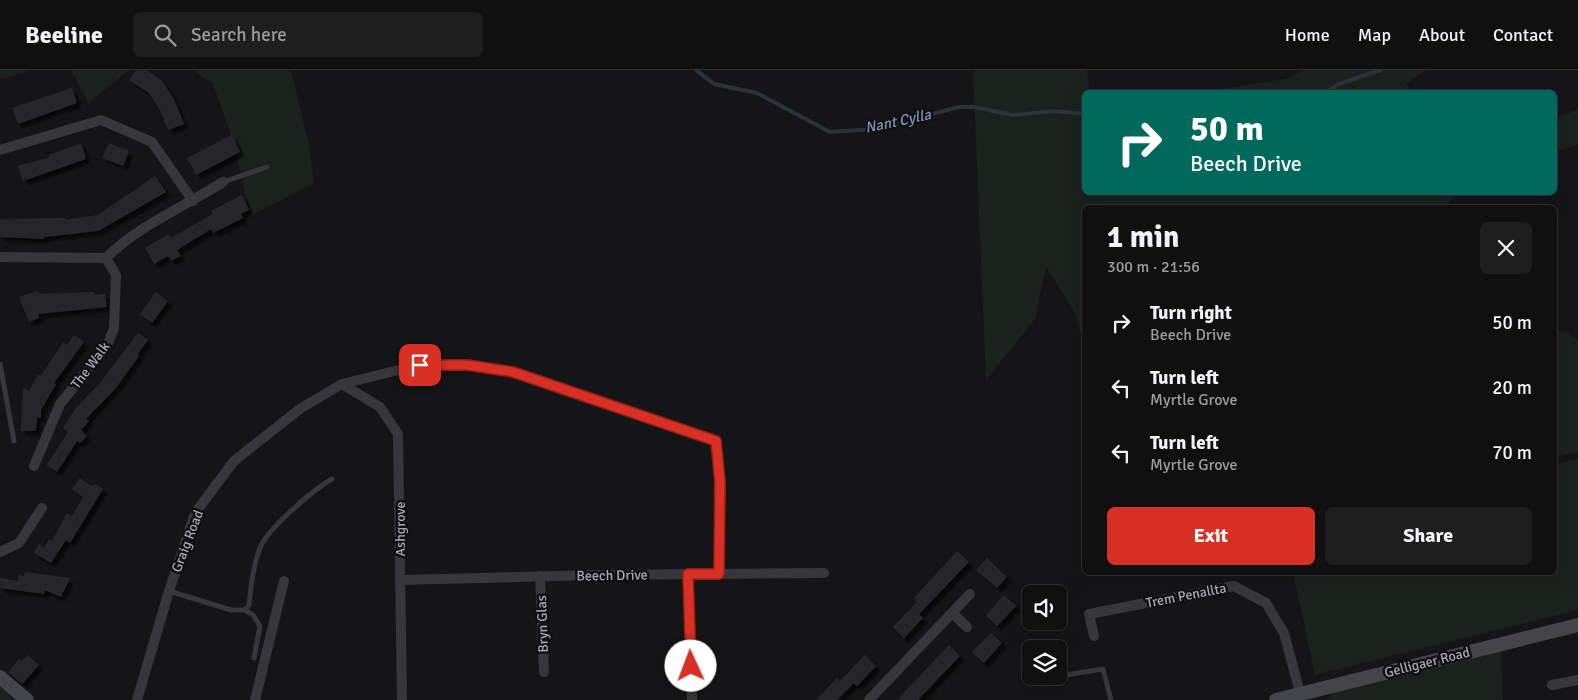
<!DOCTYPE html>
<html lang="en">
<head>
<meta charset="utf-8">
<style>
  :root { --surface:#101011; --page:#1e1e1f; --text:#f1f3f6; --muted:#9c9d9f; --line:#303031; --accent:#d93025 }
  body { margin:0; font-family:Signika,sans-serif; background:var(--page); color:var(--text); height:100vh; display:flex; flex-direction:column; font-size:19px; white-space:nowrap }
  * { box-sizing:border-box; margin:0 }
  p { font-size:16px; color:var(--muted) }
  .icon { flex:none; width:28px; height:28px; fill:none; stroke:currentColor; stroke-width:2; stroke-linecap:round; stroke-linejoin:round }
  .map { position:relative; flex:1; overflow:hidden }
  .sheet { position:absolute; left:1082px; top:135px; width:475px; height:370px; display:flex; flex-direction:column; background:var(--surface); border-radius:8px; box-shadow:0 5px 20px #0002,0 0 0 1px var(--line) }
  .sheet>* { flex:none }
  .top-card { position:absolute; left:1082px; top:20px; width:475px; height:105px; border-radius:8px; box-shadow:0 5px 20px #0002,0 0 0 1px var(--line); background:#00695c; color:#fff; overflow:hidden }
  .fabs { position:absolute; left:1022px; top:515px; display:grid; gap:10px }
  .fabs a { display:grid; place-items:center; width:45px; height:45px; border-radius:8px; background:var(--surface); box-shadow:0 5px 20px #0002,0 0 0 1px var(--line); font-size:25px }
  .pin { position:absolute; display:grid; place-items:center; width:42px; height:42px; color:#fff; margin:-21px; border-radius:10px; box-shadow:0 2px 8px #0006 }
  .me { position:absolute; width:55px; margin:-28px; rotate:358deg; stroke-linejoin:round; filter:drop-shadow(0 0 4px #0008) }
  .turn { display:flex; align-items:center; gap:18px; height:105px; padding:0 25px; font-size:22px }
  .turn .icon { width:65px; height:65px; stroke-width:2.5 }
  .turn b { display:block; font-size:35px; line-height:42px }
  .round { display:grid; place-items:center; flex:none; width:52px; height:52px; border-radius:8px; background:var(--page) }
  .overview { display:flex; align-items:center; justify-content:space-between; height:85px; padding:0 25px }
  h1 { font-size:30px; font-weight:700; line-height:38px }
  .action { display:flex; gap:10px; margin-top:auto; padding:10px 25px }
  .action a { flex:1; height:58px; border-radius:8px; background:var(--accent); color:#fff; font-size:20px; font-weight:700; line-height:58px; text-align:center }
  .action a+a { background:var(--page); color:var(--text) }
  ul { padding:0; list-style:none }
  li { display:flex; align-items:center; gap:15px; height:65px; padding:0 25px }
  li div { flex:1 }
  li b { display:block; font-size:19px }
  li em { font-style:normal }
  header { display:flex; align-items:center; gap:30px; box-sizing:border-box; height:70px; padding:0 25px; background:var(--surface); border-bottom:1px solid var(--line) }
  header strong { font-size:24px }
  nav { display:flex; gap:28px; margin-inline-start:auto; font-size:18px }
  .search { width:350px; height:45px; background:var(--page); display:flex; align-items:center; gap:12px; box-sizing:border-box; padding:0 18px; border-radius:8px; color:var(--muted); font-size:19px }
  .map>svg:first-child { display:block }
  .green { fill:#1b211d }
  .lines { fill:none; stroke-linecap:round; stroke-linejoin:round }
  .stream { stroke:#2c323a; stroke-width:4 }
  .building { fill:#28282b; filter:url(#shadow) }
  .lane { stroke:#36363c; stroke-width:5 }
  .street { stroke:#36363c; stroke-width:10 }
  .secondary { stroke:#44454b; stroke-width:14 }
  .route-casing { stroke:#8d1f18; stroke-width:12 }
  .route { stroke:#d93025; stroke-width:9 }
  .labels { text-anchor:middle; stroke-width:5; stroke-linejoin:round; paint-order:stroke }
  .street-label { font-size:14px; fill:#a7aab6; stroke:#101012 }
  .water-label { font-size:15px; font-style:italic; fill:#8093b0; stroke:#101012 }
</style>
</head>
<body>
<header>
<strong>Beeline</strong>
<div class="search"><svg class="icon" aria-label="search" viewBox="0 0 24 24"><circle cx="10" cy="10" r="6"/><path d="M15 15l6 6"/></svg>Search here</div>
<nav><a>Home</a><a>Map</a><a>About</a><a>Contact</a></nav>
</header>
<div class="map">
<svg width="1578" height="630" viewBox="0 0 1578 630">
  <defs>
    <filter id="shadow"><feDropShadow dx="4.5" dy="4.5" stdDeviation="1" flood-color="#0009"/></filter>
  </defs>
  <rect width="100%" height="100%" fill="#151517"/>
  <g class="green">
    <polygon points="0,0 29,0 0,10"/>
    <polygon points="71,0 129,0 88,33"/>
    <polygon points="193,0 291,0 309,75 314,113 251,146 233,71 213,14"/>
    <polygon points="973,0 1087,0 1090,22 1085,22 1085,122 1458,123 1449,132 1452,138 1393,137 1390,134 1389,138 1085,138 1085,276 1073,239 1046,197 1035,249 986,310"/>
    <polygon points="1303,0 1427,0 1406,14 1414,22 1206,22 1289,8"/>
    <polygon points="1578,39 1578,75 1555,81 1555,49"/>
    <polygon points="1555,258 1578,269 1578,382 1555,387"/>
    <polygon points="1578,388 1578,540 1315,605 1293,503 1555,502 1555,395"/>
    <polygon points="1501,580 1503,630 1322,630 1330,627 1333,619"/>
    <polygon points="0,616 15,630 0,630"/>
  </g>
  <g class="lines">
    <g class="stream">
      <polyline points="696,0 714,14 757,23 830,62 875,59 959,37 974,37 1013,45 1054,41 1085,44"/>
      <polyline points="1326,22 1339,14 1380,0"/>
    </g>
  </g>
  <g class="building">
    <polygon points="136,0 146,0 162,11 174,29 184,54 168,60 160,40 149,23 129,10"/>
    <polygon points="72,18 77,33 18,54 12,38"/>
    <polygon points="232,65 240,82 196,105 187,88"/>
    <polygon points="81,73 86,89 23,111 18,96 50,87 49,85"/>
    <polygon points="109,73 129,81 123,96 102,88"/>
    <polygon points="155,106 166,122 98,161 44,167 44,169 0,167 0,149 66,148 66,150 98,145"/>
    <polygon points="242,125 249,140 241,144 243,148 213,163 211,159 177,180 181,186 171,191 168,186 154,194 145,178 169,164 171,168 213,144 211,141"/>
    <polygon points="38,221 40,224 94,222 94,225 105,224 107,237 38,244 39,248 29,252 19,227"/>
    <polygon points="156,222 168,231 152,253 140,244"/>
    <polygon points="138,263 148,270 137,285 139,286 116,318 86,349 89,351 81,360 87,366 80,373 77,371 57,402 47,395 68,362 63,358 75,339 100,313"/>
    <polygon points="74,265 84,272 54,313 56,314 41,340 41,348 37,348 36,361 21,361 23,318 29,321 38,304 41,306 63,272 67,275"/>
    <polygon points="80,408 91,416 95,414 103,419 70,473 66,470 51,493 34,483 39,474 44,478 49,469 52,471 67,443 72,446 83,427 72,419"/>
    <polygon points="957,481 969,492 919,544 923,548 904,568 893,557 917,532 914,528"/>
    <polygon points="987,488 1007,507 997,518 976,500"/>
    <polygon points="25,502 70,508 61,527 45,520 44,524 0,518 0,508 18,511 18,505 24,506"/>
    <polygon points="1004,525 1016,536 997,556 986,545"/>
    <polygon points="991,563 1002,573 984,593 972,582"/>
    <polygon points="949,575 960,586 918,630 897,630"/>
    <polygon points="28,585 39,595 22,614 8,602 19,589 22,591"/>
    <polygon points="865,585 876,596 857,616 854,613 837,630 816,630 837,608 840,611"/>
  </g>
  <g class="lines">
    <g class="lane">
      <polyline points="223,112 267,97"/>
      <polyline points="0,294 14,371"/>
      <path d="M169,521L231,540H245L249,535C251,516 253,496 260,478C268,458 313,420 332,409"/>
      <polyline points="245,540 253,545 260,556 254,588"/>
      <polyline points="1059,606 1103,599 1111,630"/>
    </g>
    <g class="street">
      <polyline points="0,80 101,50 152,72 193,131"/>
      <polyline points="0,187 106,188 116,205 114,258 107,276 60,334 34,396"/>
      <path d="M106,188C139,155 184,137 223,112"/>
      <polyline points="342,314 380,337 398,364 402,630"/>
      <polyline points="0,482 19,473 42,438"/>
      <polyline points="688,504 692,630"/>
      <polyline points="540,506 544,602"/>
      <polyline points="400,510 594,505 824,503"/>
      <polyline points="952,543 967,557"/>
      <polyline points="1094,566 1089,544 1234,516 1266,533 1284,563 1300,623"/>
      <polyline points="1552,615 1578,610"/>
      <polyline points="137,630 169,521 195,443 234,391 301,338 342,314 419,295 467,295 513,302 716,371 720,412 719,504"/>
      <polyline points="255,630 284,511"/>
      <polyline points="869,630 970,524"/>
    </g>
    <g class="secondary">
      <polyline points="0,607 27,630"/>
      <polyline points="1276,630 1578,555"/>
    </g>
  </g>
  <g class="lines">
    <g class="route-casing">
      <polyline id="route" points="420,295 467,295 513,302 716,371 720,412 719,504 688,504 691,596"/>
    </g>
    <use href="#route" class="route"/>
  </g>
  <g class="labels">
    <g class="street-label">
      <text transform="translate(90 295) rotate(-53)" y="5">The Walk</text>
      <text transform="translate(400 459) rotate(-90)" y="5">Ashgrove</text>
      <text transform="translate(187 471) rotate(-69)" y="5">Graig Road</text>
      <text transform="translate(612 505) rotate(-1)" y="5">Beech Drive</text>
      <text transform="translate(1186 525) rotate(-11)" y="5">Trem Penallta</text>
      <text transform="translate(542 554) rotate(-92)" y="5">Bryn Glas</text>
      <text transform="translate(1427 592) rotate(-14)" y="5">Gelligaer Road</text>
    </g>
    <g class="water-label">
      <text transform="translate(898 51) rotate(-12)" y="5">Nant Cylla</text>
    </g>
  </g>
</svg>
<div class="fabs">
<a><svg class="icon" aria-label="sound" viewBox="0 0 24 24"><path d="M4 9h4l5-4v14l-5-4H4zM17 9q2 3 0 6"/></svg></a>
<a><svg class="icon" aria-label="layers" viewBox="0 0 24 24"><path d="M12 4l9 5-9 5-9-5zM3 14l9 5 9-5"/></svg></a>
</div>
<div class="pin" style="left:420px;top:295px;background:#d93025"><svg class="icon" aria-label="arrive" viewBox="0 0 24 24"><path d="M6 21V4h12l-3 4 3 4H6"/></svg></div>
<svg class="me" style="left:691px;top:596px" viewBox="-20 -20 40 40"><circle r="19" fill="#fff"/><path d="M0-13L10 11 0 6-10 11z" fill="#d93025"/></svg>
<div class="top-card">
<div class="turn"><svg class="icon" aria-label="right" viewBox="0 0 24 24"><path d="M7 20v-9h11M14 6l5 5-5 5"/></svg><div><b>50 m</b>Beech Drive</div></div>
</div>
<section class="sheet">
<div class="overview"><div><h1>1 min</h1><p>300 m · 21:56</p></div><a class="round"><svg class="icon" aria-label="close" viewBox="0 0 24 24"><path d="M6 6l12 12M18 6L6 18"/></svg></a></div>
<ul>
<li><svg class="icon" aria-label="right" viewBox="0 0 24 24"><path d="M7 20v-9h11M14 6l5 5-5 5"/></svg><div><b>Turn right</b><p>Beech Drive</p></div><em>50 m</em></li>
<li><svg class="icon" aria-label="left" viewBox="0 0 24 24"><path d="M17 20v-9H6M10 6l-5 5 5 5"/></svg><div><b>Turn left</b><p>Myrtle Grove</p></div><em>20 m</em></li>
<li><svg class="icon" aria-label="left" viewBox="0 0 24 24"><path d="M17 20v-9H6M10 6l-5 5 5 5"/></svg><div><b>Turn left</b><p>Myrtle Grove</p></div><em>70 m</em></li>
</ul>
<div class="action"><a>Exit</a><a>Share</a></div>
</section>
</div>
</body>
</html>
